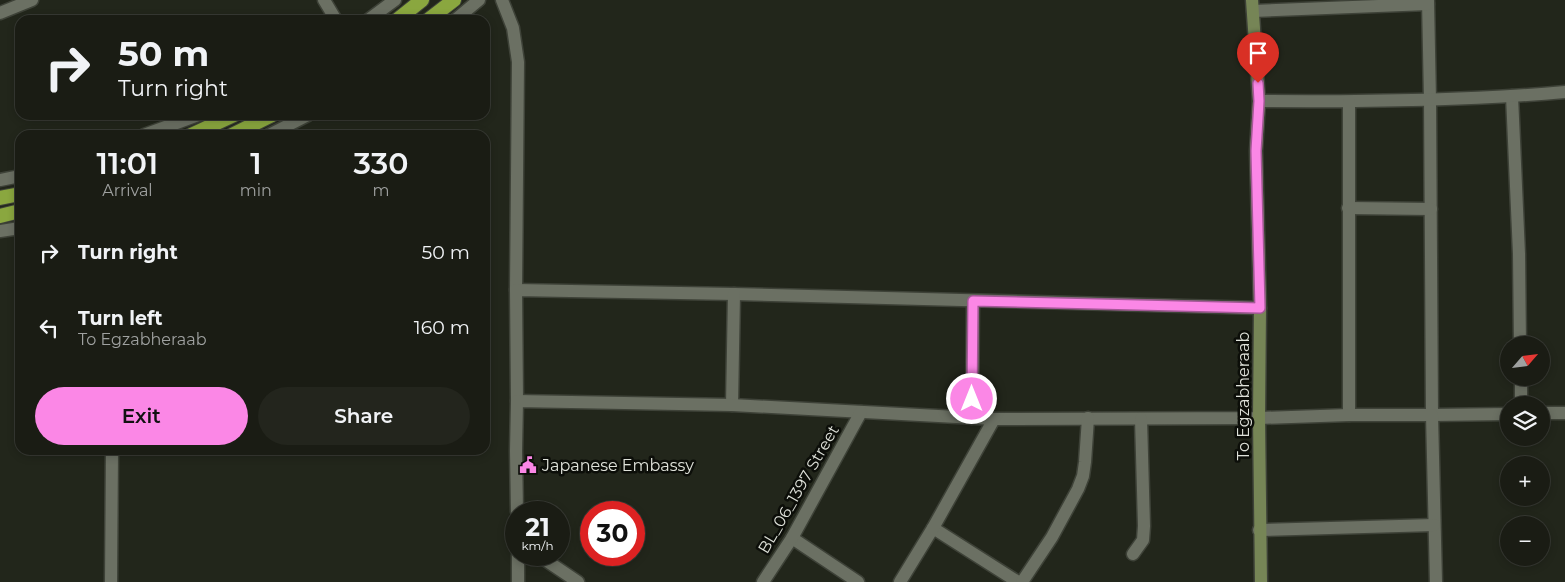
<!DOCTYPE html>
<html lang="en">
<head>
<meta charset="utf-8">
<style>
  :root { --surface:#1a1c14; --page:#23251d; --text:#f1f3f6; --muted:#9fa1a0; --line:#383a34; --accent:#fb87e6 }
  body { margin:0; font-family:Montserrat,sans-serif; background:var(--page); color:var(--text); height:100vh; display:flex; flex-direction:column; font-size:19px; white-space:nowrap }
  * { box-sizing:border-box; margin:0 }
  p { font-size:16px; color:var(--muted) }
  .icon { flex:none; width:28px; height:28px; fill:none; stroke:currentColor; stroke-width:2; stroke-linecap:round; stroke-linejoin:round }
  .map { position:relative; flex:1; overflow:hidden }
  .drawer { position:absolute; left:15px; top:130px; width:475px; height:325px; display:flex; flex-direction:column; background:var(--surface); border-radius:15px; box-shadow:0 2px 8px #0003,0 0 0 1px var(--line) }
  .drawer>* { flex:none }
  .hud { position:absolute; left:15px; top:15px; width:475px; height:105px; border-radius:15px; box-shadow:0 2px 8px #0003,0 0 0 1px var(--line); background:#1a1c14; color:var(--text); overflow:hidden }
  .needle { width:32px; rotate:62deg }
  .fabs { position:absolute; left:1500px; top:336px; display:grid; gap:10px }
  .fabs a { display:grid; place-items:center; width:50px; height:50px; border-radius:50%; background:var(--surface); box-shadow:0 2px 8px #0003,0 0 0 1px var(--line); font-size:25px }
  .speed { position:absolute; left:505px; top:501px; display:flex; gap:10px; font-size:25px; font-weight:700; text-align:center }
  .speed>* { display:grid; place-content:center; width:65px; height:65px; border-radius:50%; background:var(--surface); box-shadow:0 2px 8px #0003,0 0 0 1px var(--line); line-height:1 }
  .speed small { font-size:12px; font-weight:400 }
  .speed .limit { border:8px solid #d22; background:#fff; color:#111 }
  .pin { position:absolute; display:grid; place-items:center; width:42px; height:42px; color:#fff; margin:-51px -21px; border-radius:50% 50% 50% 0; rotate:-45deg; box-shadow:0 0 5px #0007 }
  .pin .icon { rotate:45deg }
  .me { position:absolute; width:55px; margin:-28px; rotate:0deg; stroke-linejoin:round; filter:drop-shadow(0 0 4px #0008) }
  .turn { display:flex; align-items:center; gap:18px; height:105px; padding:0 20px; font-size:22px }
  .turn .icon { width:65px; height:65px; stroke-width:2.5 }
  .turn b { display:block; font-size:35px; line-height:42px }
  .eta { display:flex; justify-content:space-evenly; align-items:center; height:85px; text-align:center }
  .eta b { font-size:30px; font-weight:600; line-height:35px }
  .cta { display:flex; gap:10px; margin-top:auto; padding:10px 20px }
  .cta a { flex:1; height:58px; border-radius:30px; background:var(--accent); color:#111; font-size:20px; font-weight:600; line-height:58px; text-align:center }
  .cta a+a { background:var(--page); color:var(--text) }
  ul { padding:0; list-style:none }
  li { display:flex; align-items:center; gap:15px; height:75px; padding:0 20px }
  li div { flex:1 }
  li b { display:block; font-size:19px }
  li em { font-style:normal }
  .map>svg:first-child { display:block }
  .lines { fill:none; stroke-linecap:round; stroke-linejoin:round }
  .minor-casing { stroke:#3e4238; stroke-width:15 }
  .tertiary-casing { stroke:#3e4238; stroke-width:15 }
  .secondary-casing { stroke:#3e4238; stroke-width:15 }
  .trunk-casing { stroke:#3e4238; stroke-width:16 }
  .minor { stroke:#6b7063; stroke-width:12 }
  .tertiary { stroke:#6b7063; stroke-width:12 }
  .secondary { stroke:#768556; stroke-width:12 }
  .trunk { stroke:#8aa73f; stroke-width:14 }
  .route-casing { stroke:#a35896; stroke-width:12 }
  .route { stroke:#fb87e6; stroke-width:9 }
  .labels { text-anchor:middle; stroke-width:5; stroke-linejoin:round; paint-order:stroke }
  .street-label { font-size:16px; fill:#dfe2da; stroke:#0c0e09 }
  .poi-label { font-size:16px; fill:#dfe2da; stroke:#0c0e09; text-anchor:start }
</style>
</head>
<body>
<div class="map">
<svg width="1565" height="582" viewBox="0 0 1565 582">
  <rect width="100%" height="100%" fill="#22261b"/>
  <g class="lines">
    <g class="minor-casing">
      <g id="minor">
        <polyline points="324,0 336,20"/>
        <polyline points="502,0 513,28 518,62 516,290"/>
        <polyline points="1428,0 1430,100 1432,415 1509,414"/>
        <polyline points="1253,11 1428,4"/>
        <polyline points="0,13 32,0"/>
        <polyline points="1512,96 1519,254 1520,345"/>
        <path d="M1259,101C1361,102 1463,101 1565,92"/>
        <polyline points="1348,208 1431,209"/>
        <polyline points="1521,378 1521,405"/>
        <polyline points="517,401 516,290 734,294 1260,308"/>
        <polyline points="732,405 734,294"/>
        <polyline points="1541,413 1565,413"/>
        <polyline points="1349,415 1349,102"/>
        <polyline points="972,418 973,301"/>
        <polyline points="517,512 516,451 517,401 732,405 994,419 1259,418 1349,415 1432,415 1436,582"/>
        <polyline points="933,528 1018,582"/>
        <polyline points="1259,530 1434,525"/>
        <polyline points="792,538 858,582"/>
        <polyline points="1133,554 1143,540 1144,526 1141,419"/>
        <polyline points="518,555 518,582"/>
        <polyline points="538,555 578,582"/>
        <polyline points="111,582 112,450"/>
        <polyline points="763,582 792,538 861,412"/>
        <polyline points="900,582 933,528 994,419"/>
        <polyline points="1022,582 1052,537 1078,489 1083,476 1085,462 1088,418"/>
      </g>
    </g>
    <g class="tertiary-casing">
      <g id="tertiary">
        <polyline points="368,20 395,0"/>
        <polyline points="455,20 479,0"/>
        <polyline points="144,135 198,115"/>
        <polyline points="269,135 308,115"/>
        <polyline points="0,180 20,176"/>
        <polyline points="0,231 20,228"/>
      </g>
    </g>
    <g class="secondary-casing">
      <polyline id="secondary" points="1252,0 1259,101 1256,151 1260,308 1259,418 1261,582"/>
    </g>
    <g class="trunk-casing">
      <g id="trunk">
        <polyline points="397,20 422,0"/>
        <polyline points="428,20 454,0"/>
        <polyline points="191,135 234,115"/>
        <polyline points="232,135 272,115"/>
        <polyline points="0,198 20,194"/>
        <polyline points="0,216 20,211"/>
      </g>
    </g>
    <use href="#minor" class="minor"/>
    <use href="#tertiary" class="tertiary"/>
    <use href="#secondary" class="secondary"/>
    <use href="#trunk" class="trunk"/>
  </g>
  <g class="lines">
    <g class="route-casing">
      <polyline id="route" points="972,399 973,301 1260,308 1256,151 1259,101 1258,83"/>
    </g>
    <use href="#route" class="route"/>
  </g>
  <defs>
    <g id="civic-bare" transform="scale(1.35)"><path d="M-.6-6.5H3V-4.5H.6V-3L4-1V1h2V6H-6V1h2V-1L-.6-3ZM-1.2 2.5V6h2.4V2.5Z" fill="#fb87e6" stroke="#0c0e09" stroke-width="2.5" paint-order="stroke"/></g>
  </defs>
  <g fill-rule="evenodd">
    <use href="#civic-bare" x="528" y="465"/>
  </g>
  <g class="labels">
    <g class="street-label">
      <text transform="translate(1243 396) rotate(-90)" y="6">To Egzabheraab</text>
      <text transform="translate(798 489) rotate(-60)" y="6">BL_06_1397 Street</text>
    </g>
    <g class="poi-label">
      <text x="542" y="471">Japanese Embassy</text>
    </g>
  </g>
</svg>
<div class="fabs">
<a><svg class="needle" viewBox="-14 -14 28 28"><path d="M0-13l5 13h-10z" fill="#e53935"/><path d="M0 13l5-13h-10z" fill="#9fa1a0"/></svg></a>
<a><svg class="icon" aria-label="layers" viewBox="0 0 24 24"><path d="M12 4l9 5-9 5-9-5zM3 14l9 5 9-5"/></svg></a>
<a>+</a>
<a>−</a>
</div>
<div class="speed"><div>21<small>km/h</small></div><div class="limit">30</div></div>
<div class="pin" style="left:1258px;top:83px;background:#d93025"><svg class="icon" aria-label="arrive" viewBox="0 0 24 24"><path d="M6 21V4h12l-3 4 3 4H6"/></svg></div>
<svg class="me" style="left:972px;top:399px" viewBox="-20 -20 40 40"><circle r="17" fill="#fb87e6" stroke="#fff" stroke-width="3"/><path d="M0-11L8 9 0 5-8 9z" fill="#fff"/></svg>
<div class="hud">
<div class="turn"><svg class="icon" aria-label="right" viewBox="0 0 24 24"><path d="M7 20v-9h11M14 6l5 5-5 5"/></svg><div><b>50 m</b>Turn right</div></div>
</div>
<section class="drawer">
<div class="eta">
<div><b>11:01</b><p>Arrival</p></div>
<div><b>1</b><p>min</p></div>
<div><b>330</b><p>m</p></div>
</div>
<ul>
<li><svg class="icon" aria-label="right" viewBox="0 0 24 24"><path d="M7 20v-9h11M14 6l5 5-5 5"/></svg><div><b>Turn right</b></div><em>50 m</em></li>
<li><svg class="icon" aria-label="left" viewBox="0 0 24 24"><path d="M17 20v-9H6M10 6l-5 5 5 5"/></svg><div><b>Turn left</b><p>To Egzabheraab</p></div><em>160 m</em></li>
</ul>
<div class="cta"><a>Exit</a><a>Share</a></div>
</section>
</div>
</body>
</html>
